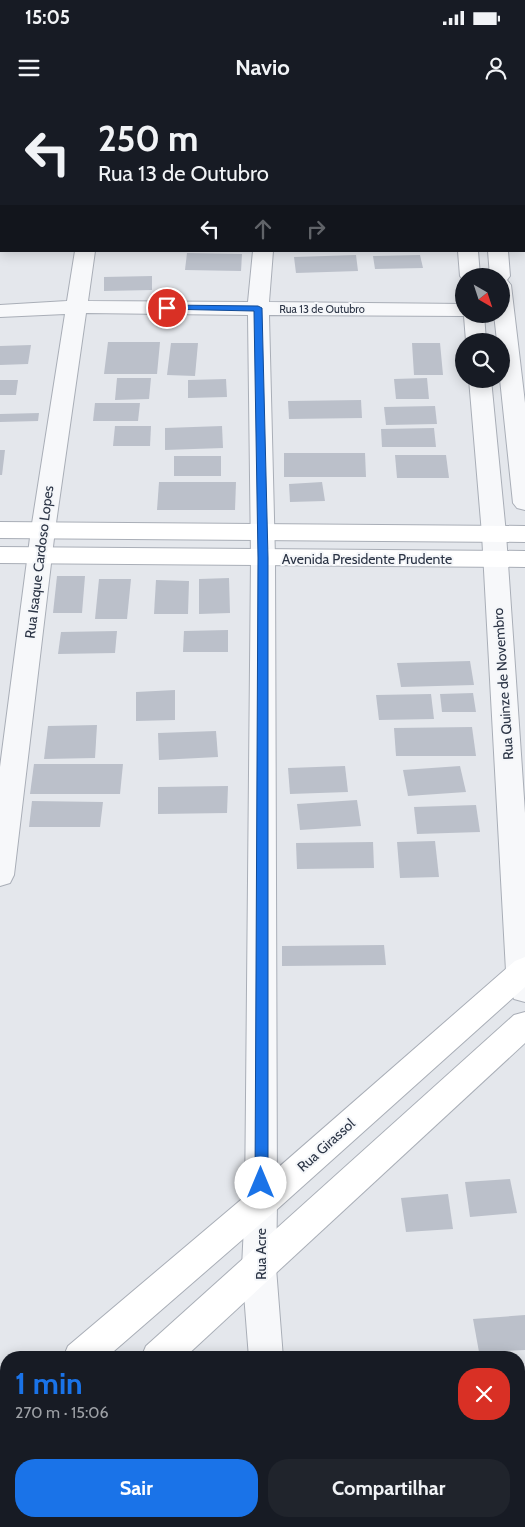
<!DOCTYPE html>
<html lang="pt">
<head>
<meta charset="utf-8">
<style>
  :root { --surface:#171b24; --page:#20242c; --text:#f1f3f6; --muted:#9ea1a6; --accent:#1a73e8 }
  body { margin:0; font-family:Cabin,sans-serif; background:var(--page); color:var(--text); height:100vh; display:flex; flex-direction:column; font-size:19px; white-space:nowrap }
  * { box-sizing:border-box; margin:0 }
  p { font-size:16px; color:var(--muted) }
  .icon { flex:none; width:28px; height:28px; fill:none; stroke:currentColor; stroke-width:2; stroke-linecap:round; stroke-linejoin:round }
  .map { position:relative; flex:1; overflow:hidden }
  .details { position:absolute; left:0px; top:1251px; width:525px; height:176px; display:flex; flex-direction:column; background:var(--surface); border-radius:20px 20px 0 0; box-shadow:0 2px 12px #0003 }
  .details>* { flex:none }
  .guide { position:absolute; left:0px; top:0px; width:525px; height:152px; box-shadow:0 2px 12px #0003; background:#171b24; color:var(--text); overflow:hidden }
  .needle { width:32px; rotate:141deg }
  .controls { position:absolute; left:455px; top:168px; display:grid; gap:10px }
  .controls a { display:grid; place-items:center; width:55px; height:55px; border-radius:50%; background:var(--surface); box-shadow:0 2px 12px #0003; font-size:25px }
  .pin { position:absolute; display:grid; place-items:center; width:42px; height:42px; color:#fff; margin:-21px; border:2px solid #fff; border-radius:50%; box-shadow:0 1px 5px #0007 }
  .me { position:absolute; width:55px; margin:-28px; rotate:0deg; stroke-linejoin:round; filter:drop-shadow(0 0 4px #0008) }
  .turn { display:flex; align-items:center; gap:18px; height:105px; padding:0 15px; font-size:22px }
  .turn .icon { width:65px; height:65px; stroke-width:2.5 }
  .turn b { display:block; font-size:35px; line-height:42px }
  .lanes { display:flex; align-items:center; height:48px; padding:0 15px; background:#0003; justify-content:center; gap:25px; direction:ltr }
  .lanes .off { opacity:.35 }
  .round { display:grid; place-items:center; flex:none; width:52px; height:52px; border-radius:20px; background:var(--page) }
  .headline { display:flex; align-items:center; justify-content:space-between; height:85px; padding:0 15px }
  h1 { font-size:30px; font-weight:700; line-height:38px; color:var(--accent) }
  .button { display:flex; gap:10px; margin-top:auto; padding:10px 15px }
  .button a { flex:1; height:58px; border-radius:20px; background:var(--accent); color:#fff; font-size:20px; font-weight:700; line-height:58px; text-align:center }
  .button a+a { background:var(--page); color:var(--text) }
  .status { display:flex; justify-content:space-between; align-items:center; height:35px; padding:0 25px; background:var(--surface); direction:ltr }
  .status svg { height:14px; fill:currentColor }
  header { display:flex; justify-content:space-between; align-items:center; height:65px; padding:0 15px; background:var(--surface); font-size:22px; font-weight:700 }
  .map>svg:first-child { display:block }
  .building { fill:#bbc0ca }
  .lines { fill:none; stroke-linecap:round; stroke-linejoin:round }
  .street-casing { stroke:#a9aeb7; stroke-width:2 }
  .secondary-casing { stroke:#a9aeb7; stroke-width:2 }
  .street { fill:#f7f8fa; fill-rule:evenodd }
  .secondary { fill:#fff; fill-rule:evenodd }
  .route { fill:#1a73e8; stroke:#114b97 }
  .labels { text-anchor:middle; stroke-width:4; stroke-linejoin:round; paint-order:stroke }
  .far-street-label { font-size:11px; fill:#2b3445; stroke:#f4f6f9 }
  .street-label { font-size:14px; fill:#2b3445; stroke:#f4f6f9 }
</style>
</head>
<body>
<div class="status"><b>15:05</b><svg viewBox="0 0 49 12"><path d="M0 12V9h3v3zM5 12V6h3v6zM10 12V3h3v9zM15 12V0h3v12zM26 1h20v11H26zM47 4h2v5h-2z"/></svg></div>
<header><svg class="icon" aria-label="menu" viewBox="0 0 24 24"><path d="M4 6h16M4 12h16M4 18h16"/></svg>Navio<svg class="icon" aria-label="person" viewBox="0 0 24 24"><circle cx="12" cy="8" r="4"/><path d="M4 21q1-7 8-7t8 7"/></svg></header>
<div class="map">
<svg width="525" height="1427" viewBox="0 0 525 1427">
  <rect width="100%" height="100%" fill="#e4e7ec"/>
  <g class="building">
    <polygon points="187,153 242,154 241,171 185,170"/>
    <polygon points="356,155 358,171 296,173 294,157"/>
    <polygon points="420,155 423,168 375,169 373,156"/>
    <polygon points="152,176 152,190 104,191 104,177"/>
    <polygon points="108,242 160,242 157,274 104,274"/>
    <polygon points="171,243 198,243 195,276 167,275"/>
    <polygon points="412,243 440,243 443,275 414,275"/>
    <polygon points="31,245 28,264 0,265 0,246"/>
    <polygon points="117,278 151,278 149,299 115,300"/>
    <polygon points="427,278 429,299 396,299 394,279"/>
    <polygon points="226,279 227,297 188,298 188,280"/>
    <polygon points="0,280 18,280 16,295 0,295"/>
    <polygon points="361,300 362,318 289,319 288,301"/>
    <polygon points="95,303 140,303 138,321 93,321"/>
    <polygon points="435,306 437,324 386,325 384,307"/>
    <polygon points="39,313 38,321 0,322 0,314"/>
    <polygon points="115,326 151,326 150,346 113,346"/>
    <polygon points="222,326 223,348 165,350 165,328"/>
    <polygon points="434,328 436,347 382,347 381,329"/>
    <polygon points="0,350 5,350 2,375 0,375"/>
    <polygon points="284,353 365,353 366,377 284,377"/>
    <polygon points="395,355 446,355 449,378 397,378"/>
    <rect x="174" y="356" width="47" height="20"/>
    <polygon points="159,382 236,382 235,410 157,410"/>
    <polygon points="322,382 325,401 290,402 289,384"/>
    <polygon points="57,476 85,476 82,513 53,513"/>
    <polygon points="229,478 230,513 199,514 199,479"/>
    <polygon points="99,479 131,479 127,519 95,519"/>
    <polygon points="156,480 189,481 188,514 154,514"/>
    <polygon points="228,530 228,552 183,552 184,531"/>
    <polygon points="117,531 115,553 58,554 61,532"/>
    <polygon points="470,561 474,585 401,587 397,563"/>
    <polygon points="175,590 175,620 136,621 136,592"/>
    <polygon points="473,593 476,612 442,612 440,594"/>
    <polygon points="431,594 434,619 379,620 376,595"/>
    <polygon points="97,625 95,658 44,659 48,626"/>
    <polygon points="472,627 476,656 396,656 394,628"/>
    <polygon points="216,631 218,657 159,660 158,633"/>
    <polygon points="34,664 123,664 120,694 30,694"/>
    <polygon points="345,666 348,692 290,694 288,668"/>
    <polygon points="460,666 466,692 408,696 403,670"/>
    <polygon points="228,686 227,713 158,714 158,687"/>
    <polygon points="357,700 361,726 300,730 297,704"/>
    <polygon points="32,701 103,702 100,727 29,727"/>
    <polygon points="476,705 480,732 417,734 414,707"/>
    <polygon points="435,741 439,777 400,778 397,742"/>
    <polygon points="373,742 374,768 297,769 296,743"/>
    <polygon points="384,845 386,865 282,866 282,846"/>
    <polygon points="510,1079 517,1113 470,1117 465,1082"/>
    <polygon points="448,1094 453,1129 406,1132 401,1098"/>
    <polygon points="525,1215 525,1250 479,1252 473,1219"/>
  </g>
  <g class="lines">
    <g class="street-casing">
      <g id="street">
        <rect x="265" y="0" width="18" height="1"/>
        <polygon points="0,31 1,32 1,43 0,43"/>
        <polygon points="525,35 525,47 524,47 524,36"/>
        <polygon points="75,151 95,151 88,201 248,202 253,151 273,151 269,202 464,204 464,214 484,214 486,241 466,241 464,216 269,215 275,458 277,1103 276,1168 283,1258 249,1258 242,1168 245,1103 251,458 248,215 86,213 55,430 14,775 10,783 0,786 0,667 31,430 65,214 0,217 0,205 67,201"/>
        <polygon points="458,151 478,151 480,176 464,176 463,180 460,176"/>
        <polygon points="488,151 508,151 510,176 507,180 511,185 525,303 525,410 517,408 513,403 500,279 501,241 497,241 494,214 501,214 501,176 490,176"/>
        <polygon points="469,279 491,279 506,434 525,713 525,902 514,899 510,890 506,871 482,434"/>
        <rect x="519" y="1286" width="6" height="34"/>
        <polygon points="201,1421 238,1421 238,1427 200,1427"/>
        <polygon points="247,1421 284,1421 284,1427 246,1427"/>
      </g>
    </g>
    <g class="secondary-casing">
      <g id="secondary">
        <polygon points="0,422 525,426 525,442 0,438"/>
        <polygon points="0,447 525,451 525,467 0,463"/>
        <polygon points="525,857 525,887 273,1113 106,1258 63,1258 68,1246 249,1093 515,861"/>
        <polygon points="525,912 525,943 184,1258 141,1258 146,1246 514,915"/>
        <polygon points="6,1303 6,1340 0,1342 0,1305"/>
        <polygon points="6,1373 6,1413 0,1415 0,1375"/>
      </g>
    </g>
    <use href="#street" class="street"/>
    <use href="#secondary" class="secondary"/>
  </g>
  <polygon class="route" points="167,205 258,206 262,208 268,458 268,1083 266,1087 261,1089 257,1087 255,1083 258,458 254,211 164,209 163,208"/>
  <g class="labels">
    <g class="far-street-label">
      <text x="322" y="213">Rua 13 de Outubro</text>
    </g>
    <g class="street-label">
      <text x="367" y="464">Avenida Presidente Prudente</text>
      <text transform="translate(39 462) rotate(-83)" y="5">Rua Isaque Cardoso Lopes</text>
      <text transform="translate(503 584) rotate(-94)" y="5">Rua Quinze de Novembro</text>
      <text transform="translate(326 1045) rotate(-42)" y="5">Rua Girassol</text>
      <text transform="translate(261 1154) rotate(-90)" y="5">Rua Acre</text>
    </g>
  </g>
</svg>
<div class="controls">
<a><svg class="needle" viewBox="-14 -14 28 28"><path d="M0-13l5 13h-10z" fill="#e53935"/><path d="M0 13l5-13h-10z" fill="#9ea1a6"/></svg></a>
<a><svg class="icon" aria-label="search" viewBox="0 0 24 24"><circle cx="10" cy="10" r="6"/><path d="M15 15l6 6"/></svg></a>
</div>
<div class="pin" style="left:167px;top:208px;background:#d93025"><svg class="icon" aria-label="arrive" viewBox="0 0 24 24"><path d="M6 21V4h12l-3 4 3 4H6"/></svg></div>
<svg class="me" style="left:261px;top:1083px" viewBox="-20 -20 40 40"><circle r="19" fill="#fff"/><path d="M0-13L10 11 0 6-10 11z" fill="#1a73e8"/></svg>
<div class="guide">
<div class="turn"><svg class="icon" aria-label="left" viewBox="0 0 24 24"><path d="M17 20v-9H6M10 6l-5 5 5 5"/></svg><div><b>250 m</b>Rua 13 de Outubro</div></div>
<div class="lanes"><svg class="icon" aria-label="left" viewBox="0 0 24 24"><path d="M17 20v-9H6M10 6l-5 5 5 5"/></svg><svg class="icon off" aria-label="ahead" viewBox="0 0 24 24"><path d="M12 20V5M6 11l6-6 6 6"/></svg><svg class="icon off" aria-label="right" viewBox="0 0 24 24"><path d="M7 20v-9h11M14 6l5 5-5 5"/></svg></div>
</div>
<section class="details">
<div class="headline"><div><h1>1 min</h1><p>270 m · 15:06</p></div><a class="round" style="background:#d93025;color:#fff"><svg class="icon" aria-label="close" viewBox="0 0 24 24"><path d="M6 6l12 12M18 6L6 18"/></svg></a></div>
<div class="button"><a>Sair</a><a>Compartilhar</a></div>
</section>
</div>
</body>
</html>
